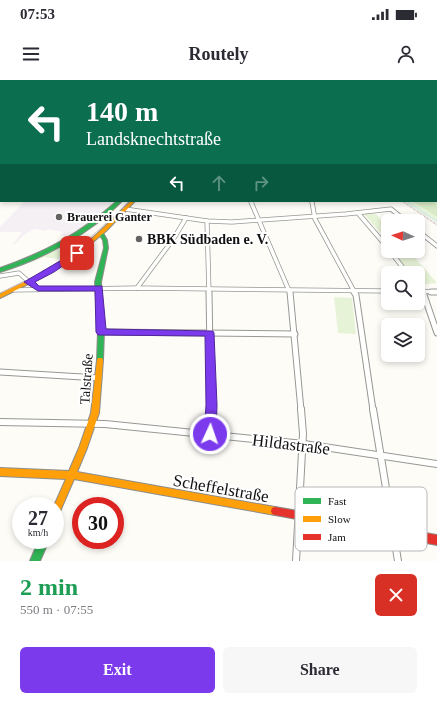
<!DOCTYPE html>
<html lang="en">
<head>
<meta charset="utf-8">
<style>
  :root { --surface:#fff; --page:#f7f7f7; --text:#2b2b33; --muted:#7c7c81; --accent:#7c3aed }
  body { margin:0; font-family:Georgia,serif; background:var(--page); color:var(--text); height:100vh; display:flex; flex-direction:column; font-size:15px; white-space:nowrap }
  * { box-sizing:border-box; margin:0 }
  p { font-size:13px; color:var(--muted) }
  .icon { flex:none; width:22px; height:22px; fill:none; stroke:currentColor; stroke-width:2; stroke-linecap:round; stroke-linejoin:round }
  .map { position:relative; height:481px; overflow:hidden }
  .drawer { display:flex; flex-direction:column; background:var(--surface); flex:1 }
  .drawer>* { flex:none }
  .hud { position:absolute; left:0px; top:0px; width:437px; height:122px; box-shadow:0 2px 6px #0003; background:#0b6e4f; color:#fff; overflow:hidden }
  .needle { width:26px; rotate:273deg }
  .fabs { position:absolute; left:381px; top:134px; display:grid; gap:8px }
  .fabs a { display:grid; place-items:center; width:44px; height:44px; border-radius:6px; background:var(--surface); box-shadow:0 2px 6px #0003; font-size:20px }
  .speed { position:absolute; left:12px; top:417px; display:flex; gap:8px; font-size:20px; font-weight:700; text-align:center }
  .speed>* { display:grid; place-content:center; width:52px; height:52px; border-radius:50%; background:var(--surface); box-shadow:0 2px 6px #0003; line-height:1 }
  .speed small { font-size:10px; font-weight:400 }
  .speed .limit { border:6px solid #d22; background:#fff; color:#111 }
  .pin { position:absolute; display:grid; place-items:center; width:34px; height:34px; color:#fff; margin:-17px; border-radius:8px; box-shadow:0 2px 6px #0006 }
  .me { position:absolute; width:44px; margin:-22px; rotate:3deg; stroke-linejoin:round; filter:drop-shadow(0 0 3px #0008) }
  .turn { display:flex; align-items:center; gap:14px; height:84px; padding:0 20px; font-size:18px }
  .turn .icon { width:52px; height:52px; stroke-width:2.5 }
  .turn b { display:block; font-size:28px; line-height:34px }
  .lanes { display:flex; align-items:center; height:38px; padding:0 20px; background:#0003; justify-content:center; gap:20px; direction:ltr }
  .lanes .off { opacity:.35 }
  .round { display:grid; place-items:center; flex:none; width:42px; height:42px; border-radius:6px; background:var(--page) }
  .headline { display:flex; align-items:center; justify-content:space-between; height:68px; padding:0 20px }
  h1 { font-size:24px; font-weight:700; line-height:30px; color:#1e9e55 }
  .button { display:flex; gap:8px; margin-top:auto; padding:8px 20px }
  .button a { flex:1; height:46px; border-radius:6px; background:var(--accent); color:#fff; font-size:16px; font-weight:700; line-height:46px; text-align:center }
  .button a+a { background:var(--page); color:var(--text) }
  .status { display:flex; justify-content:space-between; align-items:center; height:28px; padding:0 20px; background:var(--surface); direction:ltr }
  .status svg { height:11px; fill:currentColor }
  header { display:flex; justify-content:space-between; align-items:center; height:52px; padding:0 20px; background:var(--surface); font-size:18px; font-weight:700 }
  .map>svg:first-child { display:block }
  .industrial { fill:#f5f0f3 }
  .green { fill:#e7f3d7 }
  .forest { fill:#d8eac5 }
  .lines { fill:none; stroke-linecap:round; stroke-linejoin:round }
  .stream { stroke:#cde8f7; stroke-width:1 }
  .street-far4-casing { stroke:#979795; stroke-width:3 }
  .street-far3-casing { stroke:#979795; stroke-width:4.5 }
  .street-far2-casing { stroke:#979795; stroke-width:5 }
  .street-far1-casing { stroke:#979795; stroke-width:7 }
  .street-casing { stroke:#979795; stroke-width:8 }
  .fast-casing { stroke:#8e8d8b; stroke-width:2 }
  .slow-casing { stroke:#8e8d8b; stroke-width:2 }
  .jam-casing { stroke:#8e8d8b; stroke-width:2 }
  .street-far4 { stroke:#fffffe; stroke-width:2 }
  .street-far3 { stroke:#fffffe; stroke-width:3 }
  .street-far2 { stroke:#fffffe; stroke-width:3.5 }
  .street-far1 { stroke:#fffffe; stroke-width:5 }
  .street { stroke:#fffffe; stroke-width:6 }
  .fast { fill:#30b455; fill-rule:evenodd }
  .slow { fill:#ff9f0a; fill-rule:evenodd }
  .jam { fill:#e5322d; fill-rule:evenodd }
  .tram { stroke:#d9c6c7; stroke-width:1 }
  .rail-casing { stroke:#d9c6c7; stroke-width:1.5 }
  .rail { stroke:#fff; stroke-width:1; stroke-dasharray:2; stroke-linecap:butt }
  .route { fill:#7c3aed; stroke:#51269a }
  .poi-dot { fill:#646362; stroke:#fff; stroke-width:1.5 }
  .labels { text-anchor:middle; stroke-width:4; stroke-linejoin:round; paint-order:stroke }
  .far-poi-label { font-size:12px; font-weight:bold; fill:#111; stroke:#fff; text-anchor:start }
  .poi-label { font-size:14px; font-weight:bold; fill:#111; stroke:#fff; text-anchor:start }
  .street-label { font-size:14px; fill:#111; stroke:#fff }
  .near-street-label { font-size:17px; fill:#111; stroke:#fff }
  .key { fill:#fff; stroke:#b8b8b8; stroke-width:1 }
  .key-label { font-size:11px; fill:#111 }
</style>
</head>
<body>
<div class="status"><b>07:53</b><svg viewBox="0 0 49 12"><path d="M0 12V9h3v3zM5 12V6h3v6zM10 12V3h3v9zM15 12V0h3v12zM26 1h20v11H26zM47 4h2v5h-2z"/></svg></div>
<header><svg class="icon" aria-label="menu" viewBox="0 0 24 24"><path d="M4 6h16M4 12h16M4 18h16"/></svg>Routely<svg class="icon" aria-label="person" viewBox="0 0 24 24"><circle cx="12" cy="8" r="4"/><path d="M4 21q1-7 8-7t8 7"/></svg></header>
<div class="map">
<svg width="437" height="481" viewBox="0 0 437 481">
  <rect width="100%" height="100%" fill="#fdfcf7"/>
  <polygon class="industrial" points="25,121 114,121 83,149 69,157 60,155 63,152 48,149 46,151 34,149 24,155 15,164 13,164 22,152 0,152 0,147"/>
  <g class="green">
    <polygon points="403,121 412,121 437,137 437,143"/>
    <polygon points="364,134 376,134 388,147 388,162"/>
    <polygon points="87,154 58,179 44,177 0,194 0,192 44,176"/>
    <polygon points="396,171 409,171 437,203 418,205 418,193 409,193 396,175 398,175"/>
    <polygon points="334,217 352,218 356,254 338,253"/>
  </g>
  <g class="forest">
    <polygon points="302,0 437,0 437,70 436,1"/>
    <polygon points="436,86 437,86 437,137 412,121 436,121"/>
  </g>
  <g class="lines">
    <polyline class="stream" points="406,121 437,141"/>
    <g class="street-far4-casing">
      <polyline id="street-far4" points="164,0 181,1"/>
    </g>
    <g class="street-far3-casing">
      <g id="street-far3">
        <polyline points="251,121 252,123"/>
        <polyline points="312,121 312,123"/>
      </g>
    </g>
    <g class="street-far2-casing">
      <g id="street-far2">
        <polyline points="251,122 290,213"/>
        <polyline points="312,122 315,139 355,213"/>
        <polyline points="125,129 207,141 232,142 346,134 391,129 406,141"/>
        <polyline points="358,133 388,168"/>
        <polyline points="207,141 209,213"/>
        <polyline points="418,151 437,166"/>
        <polyline points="390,171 407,193"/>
        <polyline points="0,196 19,193 36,208"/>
        <polyline points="137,208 174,158 186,138"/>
        <polyline points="14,210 137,208 388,211"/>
        <polyline points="418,211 437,212"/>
        <polyline points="423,211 424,213"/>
      </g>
    </g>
    <g class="street-far1-casing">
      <g id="street-far1">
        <polyline points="209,212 211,330"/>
        <polyline points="290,212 301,330"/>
        <polyline points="354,212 356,215 373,330"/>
        <polyline points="423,212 437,253"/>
        <polyline points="431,212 437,212"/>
        <polyline points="101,252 295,254"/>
        <polyline points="0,292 99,298"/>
      </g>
    </g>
    <g class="street-casing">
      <g id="street">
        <polyline points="373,329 398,481"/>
        <polyline points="0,342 105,344 304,364 437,384"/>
        <polyline points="210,354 211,329"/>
        <polyline points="296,481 303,354 301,329"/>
      </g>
    </g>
    <g class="fast-casing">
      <g id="fast">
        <path d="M117,121H122C91,153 43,179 0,192V188C46,172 81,153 117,121Z"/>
        <polygon points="99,153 103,153 107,160 108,168 101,202 104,252 103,280 102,282 98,282 97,280 98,252 95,202 104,168 103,160 99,154"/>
        <polygon points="39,460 49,460 40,481 30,481"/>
      </g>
    </g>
    <g class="slow-casing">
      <g id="slow">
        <path d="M131,121H135L106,151L75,177L46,195L0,218V214C20,203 42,195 61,182C87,165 109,143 131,121Z"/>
        <polygon points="98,278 102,278 103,280 99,333 87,368 77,392 275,427 278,428 279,431 278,434 275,435 74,399 58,436 55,437 55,426 54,426 66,399 0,396 0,388 69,391 79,368 91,333 97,280"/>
      </g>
    </g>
    <g class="jam-casing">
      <g id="jam">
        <polygon points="190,0 193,0 192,1"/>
        <polygon points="275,427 437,455 437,465 275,435 272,434 271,431 272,428"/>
      </g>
    </g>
    <use href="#street-far4" class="street-far4"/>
    <use href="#street-far3" class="street-far3"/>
    <use href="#street-far2" class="street-far2"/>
    <use href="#street-far1" class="street-far1"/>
    <use href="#street" class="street"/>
    <use href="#fast" class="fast"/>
    <use href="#slow" class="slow"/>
    <use href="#jam" class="jam"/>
    <path class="tram" d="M0,213C12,207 24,202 36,196C70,177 101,149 129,121"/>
    <g class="rail-casing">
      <polyline id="rail" points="402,121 437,145"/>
    </g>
    <use href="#rail" class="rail"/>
  </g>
  <polygon class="route" points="77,171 79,172 79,175 54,192 35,202 39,206 102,206 106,249 213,251 214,253 217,325 216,354 214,358 210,359 206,358 204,354 206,325 205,256 98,255 96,252 95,211 38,211 24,202"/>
  <g class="poi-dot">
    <circle cx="59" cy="137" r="4"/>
    <circle cx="139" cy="159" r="4"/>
  </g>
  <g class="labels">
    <g class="far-poi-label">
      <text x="67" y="141">Brauerei Ganter</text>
    </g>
    <g class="poi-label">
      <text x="147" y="164">BBK Südbaden e. V.</text>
    </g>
    <g class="street-label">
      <text transform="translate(86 299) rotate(-86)" y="5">Talstraße</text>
    </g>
    <g class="near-street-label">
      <text transform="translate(291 364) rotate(7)" y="6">Hildastraße</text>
      <text transform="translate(221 408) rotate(10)" y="6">Scheffelstraße</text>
    </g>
  </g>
  <rect x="295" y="407" width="132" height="64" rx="6" class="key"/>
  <rect x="303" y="418" width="18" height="6" fill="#30b455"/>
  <rect x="303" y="436" width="18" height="6" fill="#ff9f0a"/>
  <rect x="303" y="454" width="18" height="6" fill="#e5322d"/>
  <g class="key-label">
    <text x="328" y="425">Fast</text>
    <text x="328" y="443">Slow</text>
    <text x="328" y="461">Jam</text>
  </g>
</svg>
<div class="fabs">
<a><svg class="needle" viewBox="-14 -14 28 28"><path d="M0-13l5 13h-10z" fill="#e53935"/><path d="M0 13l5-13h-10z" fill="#7c7c81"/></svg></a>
<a><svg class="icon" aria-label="search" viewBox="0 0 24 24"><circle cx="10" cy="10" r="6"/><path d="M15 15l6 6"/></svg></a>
<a><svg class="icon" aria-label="layers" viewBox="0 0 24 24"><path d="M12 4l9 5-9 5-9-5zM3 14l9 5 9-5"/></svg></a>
</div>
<div class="speed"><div>27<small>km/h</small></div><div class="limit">30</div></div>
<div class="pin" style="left:77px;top:173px;background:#d93025"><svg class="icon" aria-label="arrive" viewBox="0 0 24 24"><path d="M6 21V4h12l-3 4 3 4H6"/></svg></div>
<svg class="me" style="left:210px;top:354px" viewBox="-20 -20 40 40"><circle r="17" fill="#7c3aed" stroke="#fff" stroke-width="3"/><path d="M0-11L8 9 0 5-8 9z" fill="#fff"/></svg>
<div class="hud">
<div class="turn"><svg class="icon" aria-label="left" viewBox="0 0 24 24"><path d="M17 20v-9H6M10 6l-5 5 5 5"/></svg><div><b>140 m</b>Landsknechtstraße</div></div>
<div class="lanes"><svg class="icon" aria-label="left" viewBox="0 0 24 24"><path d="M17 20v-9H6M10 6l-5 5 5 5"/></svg><svg class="icon off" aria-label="ahead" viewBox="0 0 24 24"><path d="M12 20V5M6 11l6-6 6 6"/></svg><svg class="icon off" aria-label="right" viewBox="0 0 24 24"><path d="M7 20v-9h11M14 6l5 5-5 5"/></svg></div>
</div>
</div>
<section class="drawer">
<div class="headline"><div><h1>2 min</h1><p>550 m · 07:55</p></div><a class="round" style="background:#d93025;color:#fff"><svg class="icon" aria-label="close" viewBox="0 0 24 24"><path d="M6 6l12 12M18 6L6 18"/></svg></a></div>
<div class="button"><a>Exit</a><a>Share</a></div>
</section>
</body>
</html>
